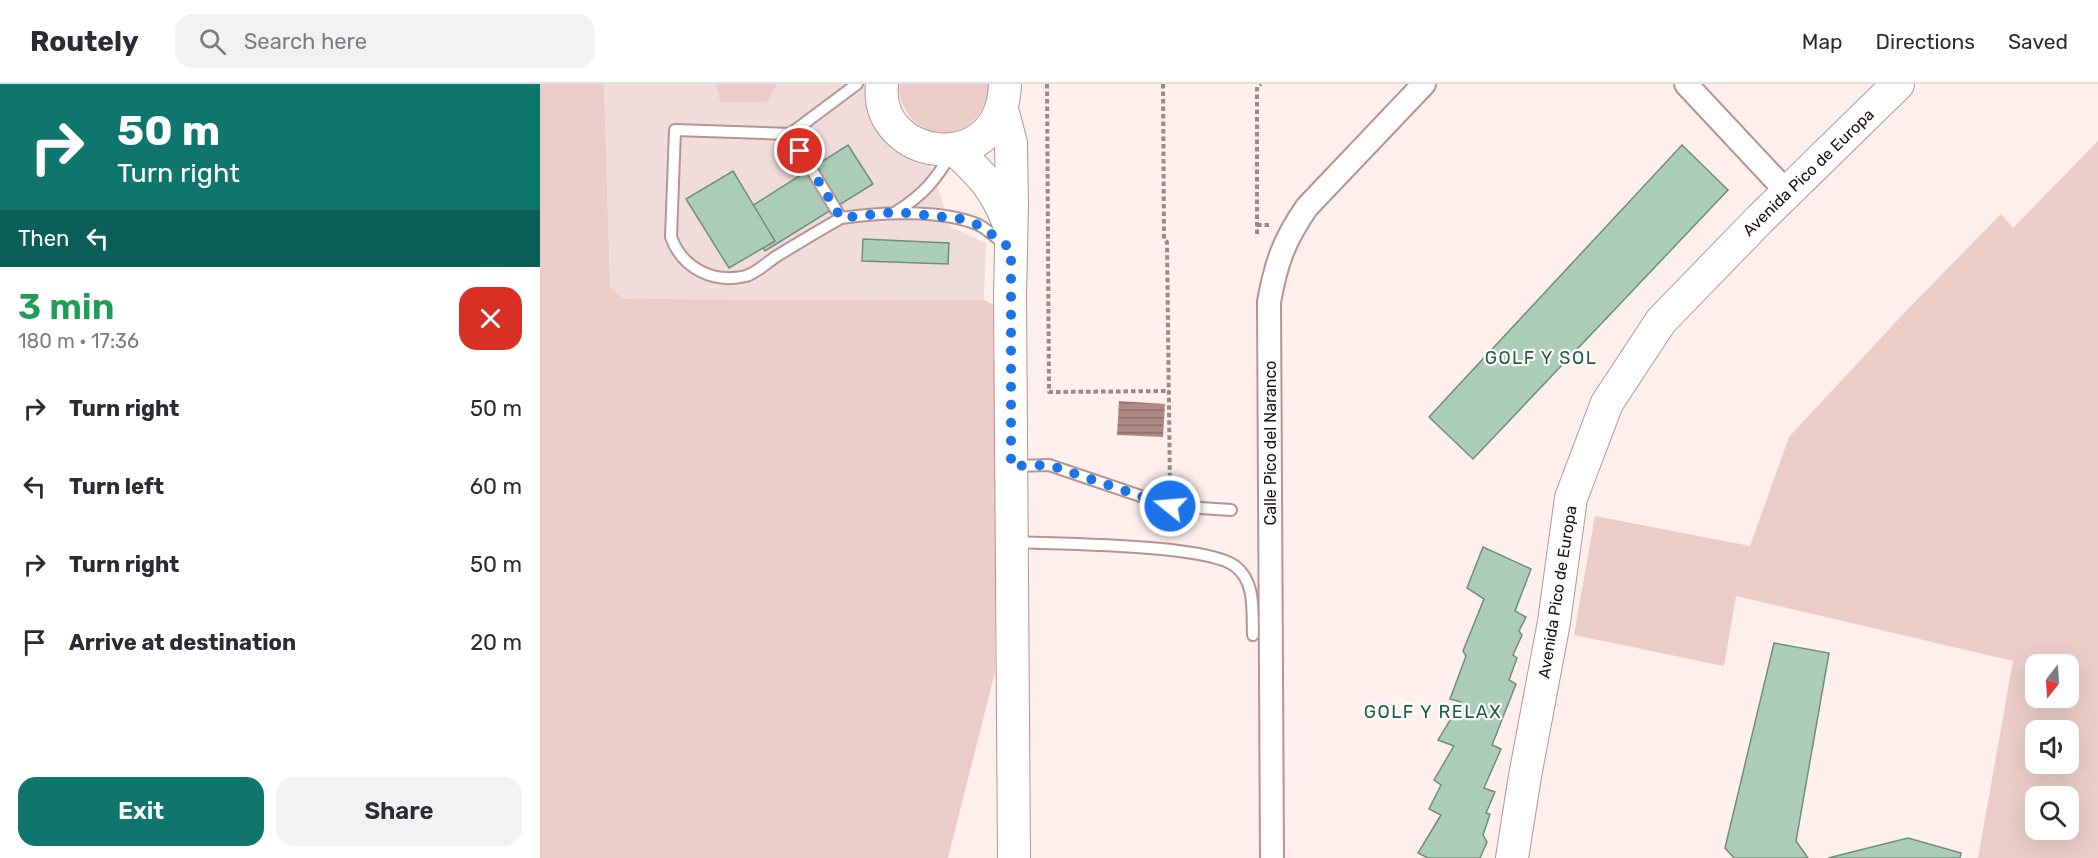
<!DOCTYPE html>
<html lang="en">
<head>
<meta charset="utf-8">
<style>
  :root { --surface:#fff; --page:#f2f2f3; --text:#2b2b33; --muted:#7c7c81; --line:#e1e1e2; --accent:#0f766e }
  body { margin:0; font-family:Rubik,sans-serif; background:var(--page); color:var(--text); height:100vh; display:flex; flex-direction:column; font-size:22px; white-space:nowrap }
  * { box-sizing:border-box; margin:0 }
  p { font-size:20px; color:var(--muted) }
  .icon { flex:none; width:33px; height:33px; fill:none; stroke:currentColor; stroke-width:2; stroke-linecap:round; stroke-linejoin:round }
  .map { position:relative; flex:1; overflow:hidden }
  .details { display:flex; flex-direction:column; background:var(--surface); width:540px }
  .details>* { flex:none }
  .guide { background:#0f766e; color:#fff; overflow:hidden }
  .needle { width:39px; rotate:197deg }
  .fabs { position:absolute; left:1485px; top:570px; display:grid; gap:12px }
  .fabs a { display:grid; place-items:center; width:54px; height:54px; border-radius:12px; background:var(--surface); box-shadow:0 6px 24px #0002; font-size:30px }
  .pin { position:absolute; display:grid; place-items:center; width:51px; height:51px; color:#fff; margin:-26px; border:3px solid #fff; border-radius:50%; box-shadow:0 2px 6px #0007 }
  .me { position:absolute; width:66px; margin:-33px; rotate:287deg; stroke-linejoin:round; filter:drop-shadow(0 0 4px #0008) }
  .turn { display:flex; align-items:center; gap:21px; height:126px; padding:0 18px; font-size:27px }
  .turn .icon { width:78px; height:78px; stroke-width:2.5 }
  .turn b { display:block; font-size:42px; line-height:51px }
  .then { display:flex; align-items:center; height:57px; padding:0 18px; background:#0003; gap:12px; font-size:22px }
  .round { display:grid; place-items:center; flex:none; width:63px; height:63px; border-radius:18px; background:var(--page) }
  .overview { display:flex; align-items:center; justify-content:space-between; height:102px; padding:0 18px }
  h1 { font-size:36px; font-weight:600; line-height:45px; color:#1e9e55 }
  .cta { display:flex; gap:12px; margin-top:auto; padding:12px 18px }
  .cta a { flex:1; height:69px; border-radius:18px; background:var(--accent); color:#fff; font-size:24px; font-weight:600; line-height:69px; text-align:center }
  .cta a+a { background:var(--page); color:var(--text) }
  ul { padding:0; list-style:none }
  li { display:flex; align-items:center; gap:18px; height:78px; padding:0 18px }
  li div { flex:1 }
  li b { display:block; font-size:22px }
  li em { font-style:normal }
  header { display:flex; align-items:center; gap:36px; box-sizing:border-box; height:84px; padding:0 30px; background:var(--surface); border-bottom:2px solid var(--line) }
  header strong { font-size:28px }
  nav { display:flex; gap:33px; margin-inline-start:auto; font-size:21px }
  .search { width:420px; height:54px; background:var(--page); display:flex; align-items:center; gap:15px; box-sizing:border-box; padding:0 21px; border-radius:18px; color:var(--muted); font-size:22px }
  main { display:flex; flex:1; min-height:0 }
  .map>svg:first-child { display:block }
  .built { fill:#f0dddb }
  .green { fill:#ebccc8; fill-rule:evenodd }
  .water { fill:url(#water-rules) }
  .building { fill:#accdba; stroke:#6f8f7d; stroke-width:1.5 }
  .lines { fill:none; stroke-linecap:round; stroke-linejoin:round }
  .lane-casing { stroke:#b89390; stroke-width:14 }
  .street-casing { stroke:#b89390; stroke-width:26 }
  .secondary-casing { stroke:#b89390; stroke-width:34 }
  .path { stroke:#998a89; stroke-width:4; stroke-dasharray:4.5 3; stroke-linecap:butt }
  .lane { stroke:#fff; stroke-width:10 }
  .street { stroke:#fff; stroke-width:22 }
  .secondary { stroke:#fff; stroke-width:32 }
  .route { stroke:#1a73e8; stroke-width:10; stroke-dasharray:0 18 }
  .labels { text-anchor:middle; stroke-width:4.5; stroke-linejoin:round; paint-order:stroke }
  .street-label { font-size:16px; fill:#1d100f; stroke:#fff }
  .neighbourhood-label { font-size:18px; letter-spacing:1.5px; fill:#1e5d40; stroke:#fff }
</style>
</head>
<body>
<header>
<strong>Routely</strong>
<div class="search"><svg class="icon" aria-label="search" viewBox="0 0 24 24"><circle cx="10" cy="10" r="6"/><path d="M15 15l6 6"/></svg>Search here</div>
<nav><a>Map</a><a>Directions</a><a>Saved</a></nav>
</header>
<main>
<section class="details">
<div class="guide">
<div class="turn"><svg class="icon" aria-label="right" viewBox="0 0 24 24"><path d="M7 20v-9h11M14 6l5 5-5 5"/></svg><div><b>50 m</b>Turn right</div></div>
<div class="then">Then<svg class="icon" aria-label="left" viewBox="0 0 24 24"><path d="M17 20v-9H6M10 6l-5 5 5 5"/></svg></div>
</div>
<div class="overview"><div><h1>3 min</h1><p>180 m · 17:36</p></div><a class="round" style="background:#d93025;color:#fff"><svg class="icon" aria-label="close" viewBox="0 0 24 24"><path d="M6 6l12 12M18 6L6 18"/></svg></a></div>
<ul>
<li><svg class="icon" aria-label="right" viewBox="0 0 24 24"><path d="M7 20v-9h11M14 6l5 5-5 5"/></svg><div><b>Turn right</b></div><em>50 m</em></li>
<li><svg class="icon" aria-label="left" viewBox="0 0 24 24"><path d="M17 20v-9H6M10 6l-5 5 5 5"/></svg><div><b>Turn left</b></div><em>60 m</em></li>
<li><svg class="icon" aria-label="right" viewBox="0 0 24 24"><path d="M7 20v-9h11M14 6l5 5-5 5"/></svg><div><b>Turn right</b></div><em>50 m</em></li>
<li><svg class="icon" aria-label="arrive" viewBox="0 0 24 24"><path d="M6 21V4h12l-3 4 3 4H6"/></svg><div><b>Arrive at destination</b></div><em>20 m</em></li>
</ul>
<div class="cta"><a>Exit</a><a>Share</a></div>
</section>
<div class="map">
<svg width="1558" height="774" viewBox="0 0 1558 774">
  <defs>
    <pattern id="water-rules" width="6" height="5" patternUnits="userSpaceOnUse" patternTransform="scale(1.5)"><rect width="6" height="5" fill="#af8985"/><path d="M0 2.5h6" fill="none" stroke="#8e6f6b"/></pattern>
  </defs>
  <rect width="100%" height="100%" fill="#ffefed"/>
  <polygon class="built" points="64,0 176,0 180,18 234,3 237,0 335,0 389,78 411,143 446,159 444,216 83,215 70,202"/>
  <g class="green">
    <polygon points="0,0 64,0 70,202 83,215 444,216 457,223 455,588 408,774 0,774"/>
    <polygon points="176,0 237,0 227,18 180,18"/>
    <path d="M358,0H449C443,67 362,63 358,0Z"/>
    <path d="M1558,57V774H1438L1473,577L1196,512L1184,582L1034,551L1055,432L1210,462L1249,353L1367,226L1461,130L1473,144ZM1528,580V614H1496V580ZM1528,646V680H1496V646ZM1528,712V746H1496V712Z"/>
  </g>
  <polygon class="water" points="579,317 625,320 623,353 577,351"/>
  <g class="building">
    <polygon points="308,61 333,100 225,167 201,129"/>
    <polygon points="1142,61 1188,106 933,375 889,333"/>
    <polygon points="193,87 235,157 189,184 146,115"/>
    <polygon points="323,155 409,159 408,180 322,177"/>
    <polygon points="943,463 991,485 975,527 986,533 979,547 982,551 973,571 977,574 969,596 976,600 952,661 961,665 944,704 955,708 946,729 950,730 943,751 947,758 940,774 888,774 878,769 901,731 889,725 901,701 894,696 914,662 898,656 921,618 910,615 926,572 923,567 944,515 927,504"/>
    <polygon points="1234,559 1289,569 1256,757 1268,774 1194,774 1185,764"/>
    <polygon points="1368,754 1421,769 1420,774 1288,774"/>
  </g>
  <g class="lines">
    <g class="lane-casing">
      <g id="lane">
        <path d="M250,50L301,134C341,128 402,125 439,141C448,146 457,154 465,161"/>
        <path d="M356,128C383,111 396,96 412,68"/>
        <path d="M301,134C280,146 258,159 237,172C226,179 218,188 206,192C173,200 142,184 131,153L135,46L250,50L317,0"/>
        <polyline points="474,382 509,381 630,422 691,426"/>
        <path d="M475,458C518,460 667,460 695,482C716,498 712,527 713,551"/>
      </g>
    </g>
    <g class="street-casing">
      <g id="street">
        <polyline points="1146,0 1247,108"/>
        <path d="M732,774L729,218C736,179 744,156 767,123L884,0"/>
      </g>
    </g>
    <g class="secondary-casing">
      <g id="secondary">
        <path d="M342,0C333,77 462,97 465,0"/>
        <polyline points="462,25 471,59 472,120 470,211 474,774"/>
        <path d="M414,65C442,91 455,104 469,140"/>
        <polyline points="972,774 985,692 1014,538 1031,414 1067,319 1121,237 1219,136 1358,0"/>
      </g>
    </g>
    <g class="path">
      <polyline points="507,0 509,308 629,307"/>
      <polyline points="623,0 624,155 627,158 630,406"/>
      <polyline points="717,141 731,141"/>
      <polyline points="717,150 717,3 721,0"/>
    </g>
    <use href="#lane" class="lane"/>
    <use href="#street" class="street"/>
    <use href="#secondary" class="secondary"/>
  </g>
  <g class="lines">
    <polyline class="route" points="260,67 301,134 356,128 422,135 441,142 471,165 471,382 509,381 630,422"/>
  </g>
  <g class="labels">
    <g class="street-label">
      <text transform="translate(1268 88) rotate(-44)" y="6">Avenida Pico de Europa</text>
      <text transform="translate(730 359) rotate(-90)" y="6">Calle Pico del Naranco</text>
      <text transform="translate(1017 508) rotate(-81)" y="6">Avenida Pico de Europa</text>
    </g>
    <g class="neighbourhood-label">
      <text x="1001" y="280">GOLF Y SOL</text>
      <text x="893" y="634">GOLF Y RELAX</text>
    </g>
  </g>
</svg>
<div class="fabs">
<a><svg class="needle" viewBox="-14 -14 28 28"><path d="M0-13l5 13h-10z" fill="#e53935"/><path d="M0 13l5-13h-10z" fill="#7c7c81"/></svg></a>
<a><svg class="icon" aria-label="sound" viewBox="0 0 24 24"><path d="M4 9h4l5-4v14l-5-4H4zM17 9q2 3 0 6"/></svg></a>
<a><svg class="icon" aria-label="search" viewBox="0 0 24 24"><circle cx="10" cy="10" r="6"/><path d="M15 15l6 6"/></svg></a>
</div>
<div class="pin" style="left:260px;top:67px;background:#d93025"><svg class="icon" aria-label="arrive" viewBox="0 0 24 24"><path d="M6 21V4h12l-3 4 3 4H6"/></svg></div>
<svg class="me" style="left:630px;top:422px" viewBox="-20 -20 40 40"><circle r="17" fill="#1a73e8" stroke="#fff" stroke-width="3"/><path d="M0-11L8 9 0 5-8 9z" fill="#fff"/></svg>
</div>
</main>
</body>
</html>
